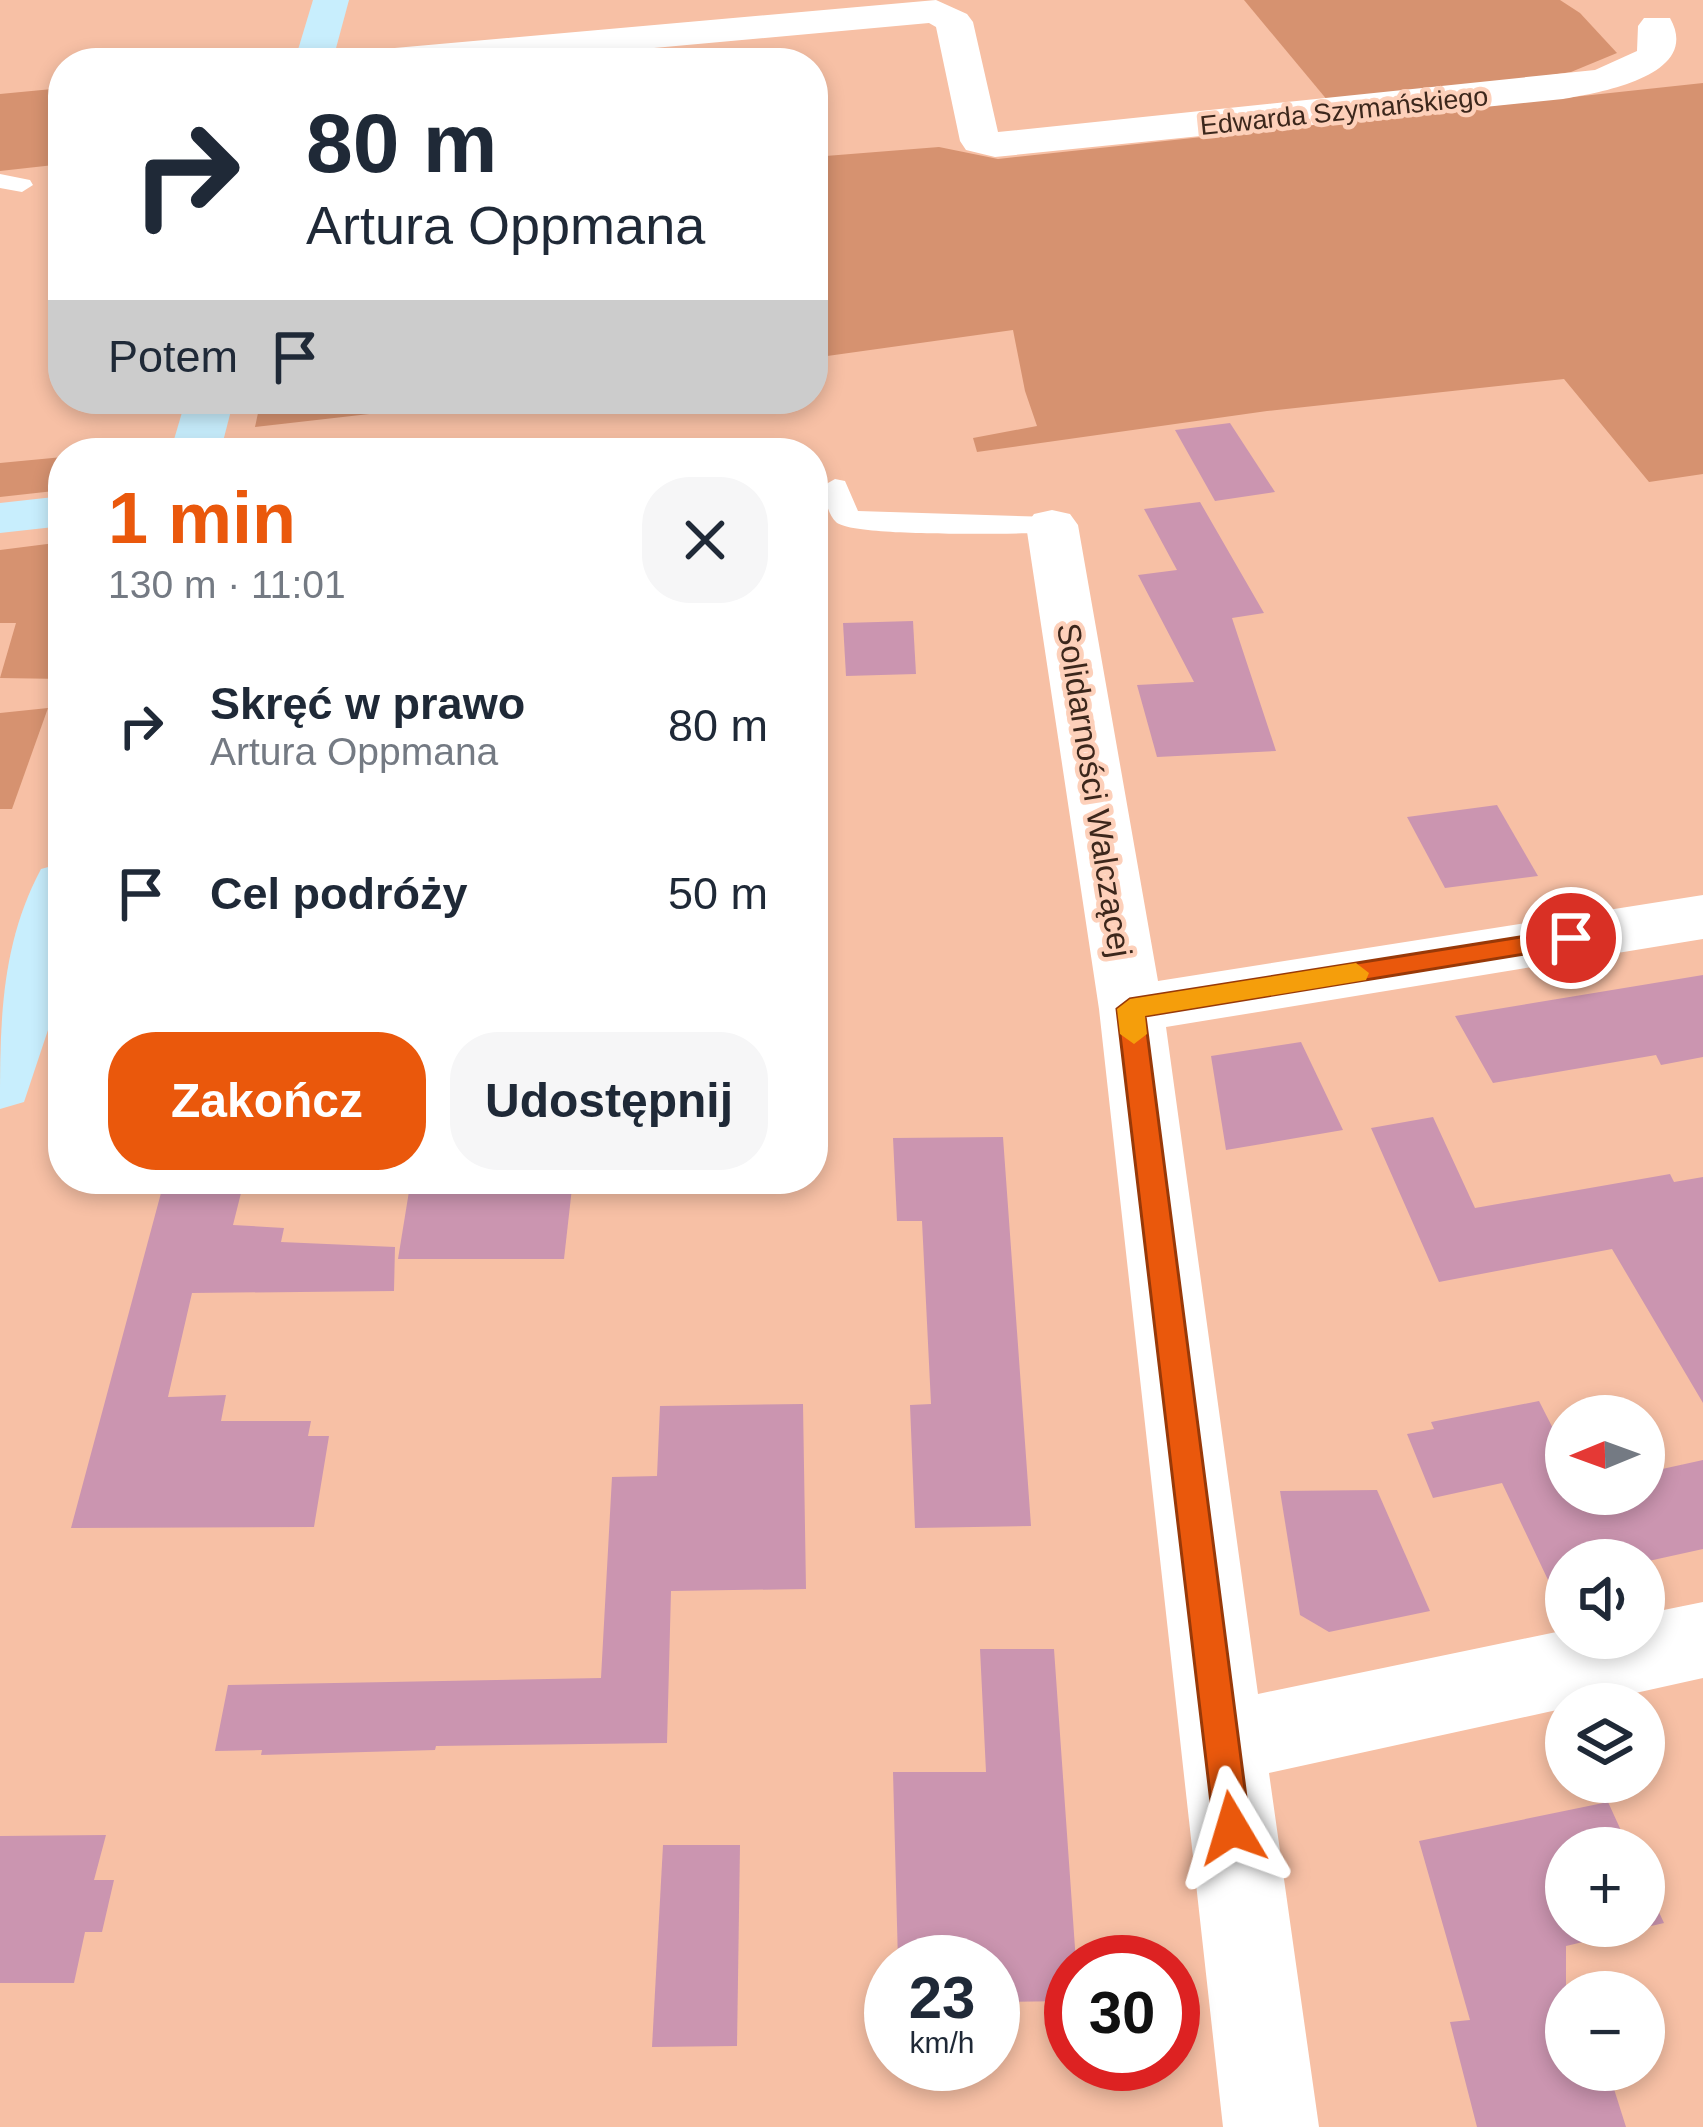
<!DOCTYPE html>
<html lang="pl">
<head>
<meta charset="utf-8">
<style>
  :root { --surface:#fff; --page:#f6f6f7; --text:#1f2937; --muted:#747a83; --accent:#ea580c }
  body { margin:0; font-family:Helvetica,sans-serif; background:var(--page); color:var(--text); height:100vh; display:flex; flex-direction:column; font-size:45px; white-space:nowrap }
  * { box-sizing:border-box; margin:0 }
  p { font-size:39px; color:var(--muted) }
  .icon { flex:none; width:66px; height:66px; fill:none; stroke:currentColor; stroke-width:2; stroke-linecap:round; stroke-linejoin:round }
  .map { position:relative; flex:1; overflow:hidden }
  .drawer { position:absolute; left:48px; top:438px; width:780px; height:756px; display:flex; flex-direction:column; background:var(--surface); border-radius:48px; box-shadow:0 6px 18px #0003 }
  .drawer>* { flex:none }
  .banner { position:absolute; left:48px; top:48px; width:780px; height:366px; border-radius:48px; box-shadow:0 6px 18px #0003; background:#fff; color:var(--text); overflow:hidden }
  .needle { width:78px; rotate:269deg }
  .tools { position:absolute; left:1545px; top:1395px; display:grid; gap:24px }
  .tools a { display:grid; place-items:center; width:120px; height:120px; border-radius:50%; background:var(--surface); box-shadow:0 6px 18px #0003; font-size:60px }
  .speed { position:absolute; left:864px; top:1935px; display:flex; gap:24px; font-size:60px; font-weight:700; text-align:center }
  .speed>* { display:grid; place-content:center; width:156px; height:156px; border-radius:50%; background:var(--surface); box-shadow:0 6px 18px #0003; line-height:1 }
  .speed small { font-size:30px; font-weight:400 }
  .speed .limit { border:18px solid #d22; background:#fff; color:#111 }
  .pin { position:absolute; display:grid; place-items:center; width:102px; height:102px; color:#fff; margin:-51px; border:6px solid #fff; border-radius:50%; box-shadow:0 3px 12px #0007 }
  .me { position:absolute; width:132px; margin:-66px; rotate:353deg; stroke-linejoin:round; filter:drop-shadow(0 0 9px #0008) }
  .turn { display:flex; align-items:center; gap:42px; height:252px; padding:0 60px; font-size:54px }
  .turn .icon { width:156px; height:156px; stroke-width:2.5 }
  .turn b { display:block; font-size:84px; line-height:102px }
  .then { display:flex; align-items:center; height:114px; padding:0 60px; background:#0003; gap:24px; font-size:45px }
  .round { display:grid; place-items:center; flex:none; width:126px; height:126px; border-radius:48px; background:var(--page) }
  .headline { display:flex; align-items:center; justify-content:space-between; height:204px; padding:0 60px }
  h1 { font-size:72px; font-weight:800; line-height:90px; color:var(--accent) }
  .cta { display:flex; gap:24px; margin-top:auto; padding:24px 60px }
  .cta a { flex:1; height:138px; border-radius:48px; background:var(--accent); color:#fff; font-size:48px; font-weight:800; line-height:138px; text-align:center }
  .cta a+a { background:var(--page); color:var(--text) }
  ul { padding:0; list-style:none }
  li { display:flex; align-items:center; gap:36px; height:168px; padding:0 60px }
  li div { flex:1 }
  li b { display:block; font-size:45px }
  li em { font-style:normal }
  .map>svg:first-child { display:block }
  .green { fill:#d69270 }
  .building { fill:#cb95b0 }
  .lines { fill:none; stroke-linecap:round; stroke-linejoin:round }
  .lane { fill:#fff; fill-rule:evenodd }
  .street { fill:#fff; fill-rule:evenodd }
  .secondary { fill:#c8eefd; fill-rule:evenodd }
  .route { fill:#ea580c; stroke:#983908; stroke-width:3 }
  .slow { fill:#f59e0b }
  .labels { text-anchor:middle; stroke-width:9; stroke-linejoin:round; paint-order:stroke }
  .far-street-label { font-size:27px; fill:#3c271c; stroke:#fdd0ba }
  .street-label { font-size:33px; fill:#3c271c; stroke:#fdd0ba }
</style>
</head>
<body>
<div class="map">
<svg width="1703" height="2127" viewBox="0 0 1703 2127">
  <rect width="100%" height="100%" fill="#f7c0a5"/>
  <g class="green">
    <polygon points="1244,0 1560,0 1580,13 1617,53 1571,72 1333,107"/>
    <polygon points="1703,83 1703,474 1649,482 1564,379 1267,411 977,452 973,438 1037,426 1025,391 1013,330 813,358 813,157 939,147 998,159"/>
    <polygon points="63,88 63,164 0,171 0,94"/>
    <polygon points="261,399 501,399 255,427"/>
    <polygon points="63,457 63,490 0,497 0,463"/>
    <polygon points="63,542 63,679 0,678 16,623 0,623 0,550"/>
    <polygon points="48,708 12,809 0,809 0,713"/>
  </g>
  <g class="building">
    <polygon points="1230,423 1275,492 1215,501 1175,430"/>
    <polygon points="1200,502 1264,613 1232,618 1276,751 1157,757 1137,685 1194,682 1138,575 1177,570 1144,509"/>
    <polygon points="913,621 916,674 846,676 843,623"/>
    <polygon points="1497,805 1538,876 1445,888 1407,817"/>
    <polygon points="1703,975 1703,1057 1661,1065 1656,1055 1493,1083 1455,1016"/>
    <polygon points="1301,1042 1343,1130 1226,1150 1211,1056"/>
    <polygon points="1433,1117 1475,1208 1670,1174 1674,1182 1703,1177 1703,1403 1612,1249 1439,1282 1371,1128"/>
    <polygon points="1003,1137 1031,1526 915,1528 910,1405 931,1404 922,1221 897,1221 893,1138"/>
    <polygon points="411,1179 573,1179 564,1259 398,1259"/>
    <polygon points="161,1193 241,1193 233,1225 284,1228 281,1242 395,1247 394,1291 192,1293 168,1397 226,1395 221,1421 311,1421 308,1436 329,1436 314,1527 71,1528"/>
    <polygon points="1539,1401 1566,1454 1566,1494 1644,1494 1644,1473 1703,1460 1703,1549 1644,1562 1566,1560 1566,1578 1549,1582 1502,1483 1433,1498 1407,1434 1434,1429 1431,1422"/>
    <polygon points="803,1404 806,1589 671,1591 667,1743 436,1746 435,1750 261,1755 262,1750 215,1751 228,1685 601,1678 612,1477 657,1476 660,1406"/>
    <polygon points="1377,1490 1430,1611 1329,1632 1300,1615 1280,1491"/>
    <polygon points="980,1649 1054,1649 1076,1962 1071,1962 1071,2001 993,2002 993,1962 898,1962 893,1772 986,1772"/>
    <polygon points="1608,1802 1629,1848 1566,1848 1566,1926 1644,1926 1644,1880 1664,1923 1566,1946 1566,2070 1608,2070 1626,2127 1477,2127 1450,2022 1470,2020 1419,1841"/>
    <polygon points="106,1835 94,1880 114,1880 102,1932 85,1932 74,1983 0,1983 0,1836"/>
    <polygon points="663,1845 740,1845 737,2046 652,2047"/>
  </g>
  <g class="lines">
    <g class="lane">
      <polygon points="0,174 30,180 33,185 22,192 0,188"/>
      <path d="M835,479L845,481L858,511L1052,517L1066,525L1052,533C1019,533 853,538 836,522C828,515 825,497 821,487Z"/>
    </g>
    <g class="street">
      <path d="M936,0L967,14L973,22L998,132L1595,70L1637,51L1638,26L1644,18H1670C1703,76 1598,93 1563,99L995,157L966,150L960,141L936,27L929,23L488,63H342L347,55L361,51Z"/>
      <polygon points="1052,510 1070,514 1078,525 1158,981 1703,895 1703,939 1166,1027 1258,1694 1566,1630 1566,1638 1644,1638 1644,1614 1703,1602 1703,1678 1586,1704 1566,1704 1566,1708 1269,1773 1319,2127 1223,2127 1099,1009 1026,525 1034,514"/>
    </g>
    <g class="secondary">
      <polygon points="313,0 349,0 332,63 294,63"/>
      <polygon points="186,399 234,399 220,453 170,453"/>
      <polygon points="63,496 63,526 0,533 0,503"/>
      <path d="M63,863V985L24,1102L0,1109C0,1024 0,946 41,869Z"/>
    </g>
  </g>
  <polygon class="route" points="1571,929 1584,938 1580,945 1145,1016 1250,1828 1245,1841 1232,1846 1219,1841 1214,1828 1117,1009 1130,999"/>
  <polygon class="slow" points="1356,963 1369,973 1366,980 1145,1016 1147,1034 1134,1044 1120,1034 1117,1009 1130,999"/>
  <g class="labels">
    <g class="far-street-label">
      <text transform="translate(1344 111) rotate(-6)" y="9">Edwarda Szymańskiego</text>
    </g>
    <g class="street-label">
      <text transform="translate(1095 790) rotate(81)" y="12">Solidarności Walczącej</text>
    </g>
  </g>
</svg>
<div class="tools">
<a><svg class="needle" viewBox="-14 -14 28 28"><path d="M0-13l5 13h-10z" fill="#e53935"/><path d="M0 13l5-13h-10z" fill="#747a83"/></svg></a>
<a><svg class="icon" aria-label="sound" viewBox="0 0 24 24"><path d="M4 9h4l5-4v14l-5-4H4zM17 9q2 3 0 6"/></svg></a>
<a><svg class="icon" aria-label="layers" viewBox="0 0 24 24"><path d="M12 4l9 5-9 5-9-5zM3 14l9 5 9-5"/></svg></a>
<a>+</a>
<a>−</a>
</div>
<div class="speed"><div>23<small>km/h</small></div><div class="limit">30</div></div>
<div class="pin" style="left:1571px;top:938px;background:#d93025"><svg class="icon" aria-label="arrive" viewBox="0 0 24 24"><path d="M6 21V4h12l-3 4 3 4H6"/></svg></div>
<svg class="me" style="left:1232px;top:1828px" viewBox="-20 -20 40 40"><path d="M0-17L14 15 0 8-14 15z" fill="#ea580c" stroke="#fff" stroke-width="4"/></svg>
<div class="banner">
<div class="turn"><svg class="icon" aria-label="right" viewBox="0 0 24 24"><path d="M7 20v-9h11M14 6l5 5-5 5"/></svg><div><b>80 m</b>Artura Oppmana</div></div>
<div class="then">Potem<svg class="icon" aria-label="arrive" viewBox="0 0 24 24"><path d="M6 21V4h12l-3 4 3 4H6"/></svg></div>
</div>
<section class="drawer">
<div class="headline"><div><h1>1 min</h1><p>130 m · 11:01</p></div><a class="round"><svg class="icon" aria-label="close" viewBox="0 0 24 24"><path d="M6 6l12 12M18 6L6 18"/></svg></a></div>
<ul>
<li><svg class="icon" aria-label="right" viewBox="0 0 24 24"><path d="M7 20v-9h11M14 6l5 5-5 5"/></svg><div><b>Skręć w prawo</b><p>Artura Oppmana</p></div><em>80 m</em></li>
<li><svg class="icon" aria-label="arrive" viewBox="0 0 24 24"><path d="M6 21V4h12l-3 4 3 4H6"/></svg><div><b>Cel podróży</b></div><em>50 m</em></li>
</ul>
<div class="cta"><a>Zakończ</a><a>Udostępnij</a></div>
</section>
</div>
</body>
</html>
